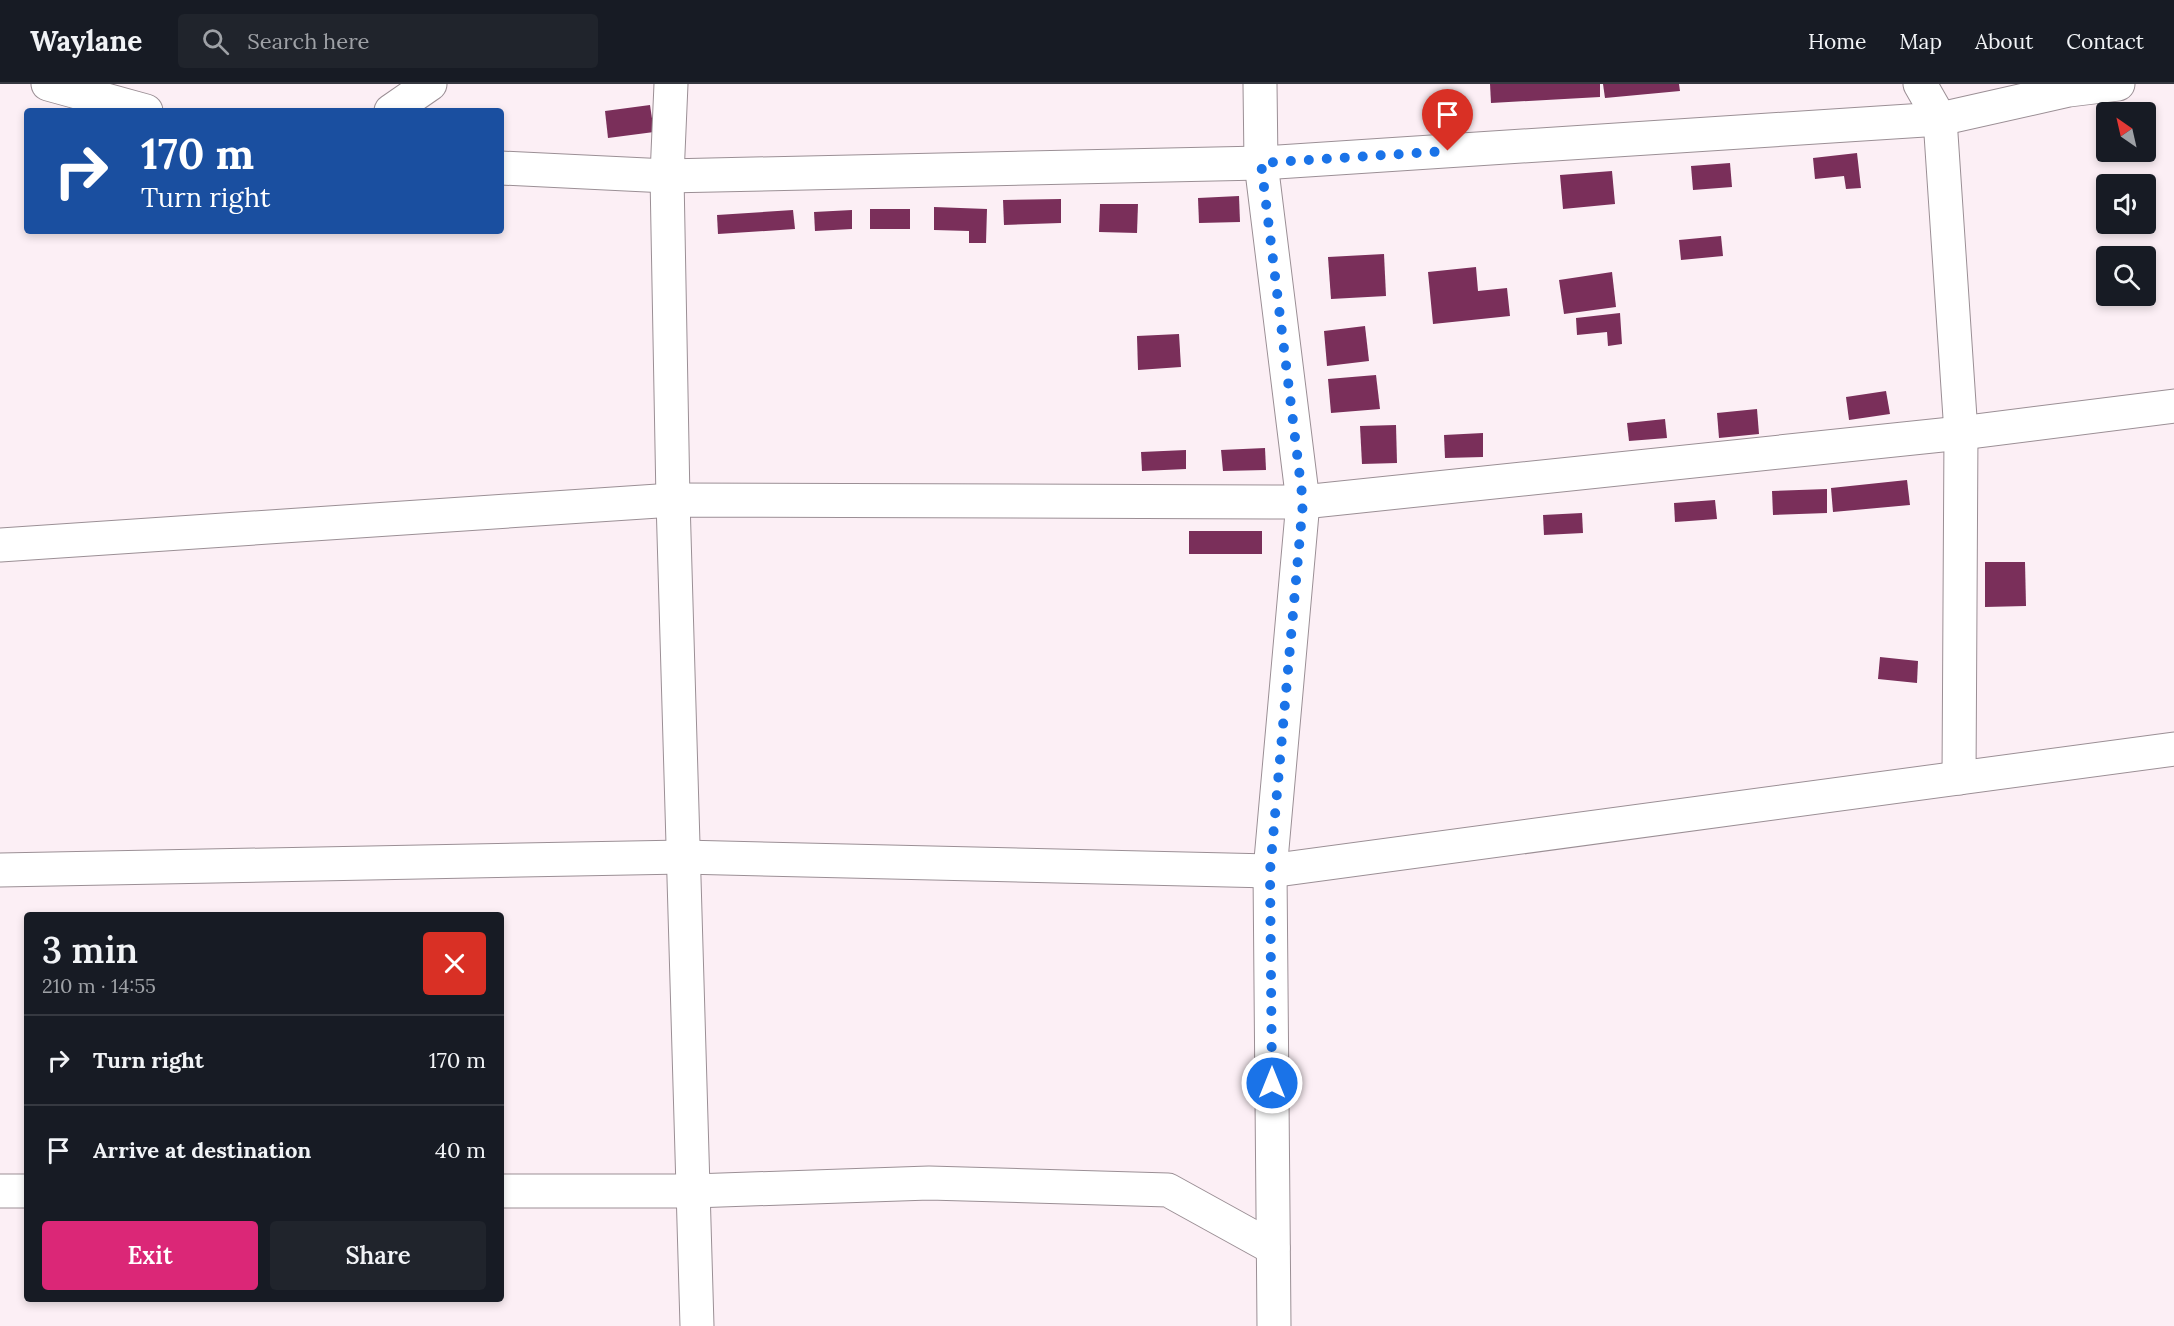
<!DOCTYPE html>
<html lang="en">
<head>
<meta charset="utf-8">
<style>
  :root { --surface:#171b24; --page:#20242c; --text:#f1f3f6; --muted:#9ea1a6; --line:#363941; --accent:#db2777 }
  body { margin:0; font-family:Lora,serif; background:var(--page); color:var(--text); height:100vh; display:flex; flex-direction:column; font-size:22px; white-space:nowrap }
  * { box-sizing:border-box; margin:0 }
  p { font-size:20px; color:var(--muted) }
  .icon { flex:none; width:33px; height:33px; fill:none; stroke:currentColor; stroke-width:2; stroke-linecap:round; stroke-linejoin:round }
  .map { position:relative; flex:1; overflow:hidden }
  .drawer { position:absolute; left:24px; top:828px; width:480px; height:390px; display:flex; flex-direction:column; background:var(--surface); border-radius:6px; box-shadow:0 3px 9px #0003 }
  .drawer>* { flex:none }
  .top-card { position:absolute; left:24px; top:24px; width:480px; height:126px; border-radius:6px; box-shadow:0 3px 9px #0003; background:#1a4fa0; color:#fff; overflow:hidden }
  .needle { width:39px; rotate:326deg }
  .fabs { position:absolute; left:2096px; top:18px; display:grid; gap:12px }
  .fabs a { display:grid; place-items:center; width:60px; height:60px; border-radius:6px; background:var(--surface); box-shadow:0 3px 9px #0003; font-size:30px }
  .pin { position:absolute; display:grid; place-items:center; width:51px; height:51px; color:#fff; margin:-62px -26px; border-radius:50% 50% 50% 0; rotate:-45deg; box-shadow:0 0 6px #0007 }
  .pin .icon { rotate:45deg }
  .me { position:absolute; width:66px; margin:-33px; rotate:0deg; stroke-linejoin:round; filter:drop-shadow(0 0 4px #0008) }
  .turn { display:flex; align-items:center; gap:21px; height:126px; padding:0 18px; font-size:27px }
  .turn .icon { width:78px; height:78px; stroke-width:2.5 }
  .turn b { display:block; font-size:42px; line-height:51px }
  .round { display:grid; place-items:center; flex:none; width:63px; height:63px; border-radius:6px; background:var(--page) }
  .headline { display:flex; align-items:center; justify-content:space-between; height:102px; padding:0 18px }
  h1 { font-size:36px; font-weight:600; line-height:45px }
  .cta { display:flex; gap:12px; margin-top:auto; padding:12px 18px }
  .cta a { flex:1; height:69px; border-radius:6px; background:var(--accent); color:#fff; font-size:24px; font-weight:600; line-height:69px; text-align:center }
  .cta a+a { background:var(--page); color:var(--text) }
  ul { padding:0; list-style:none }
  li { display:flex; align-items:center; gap:18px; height:90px; padding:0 18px; border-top:2px solid var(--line) }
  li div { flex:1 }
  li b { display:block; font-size:22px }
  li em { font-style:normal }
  header { display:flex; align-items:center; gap:36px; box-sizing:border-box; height:84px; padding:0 30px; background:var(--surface); border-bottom:2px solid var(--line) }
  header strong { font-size:28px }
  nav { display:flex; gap:33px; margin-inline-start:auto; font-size:21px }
  .search { width:420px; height:54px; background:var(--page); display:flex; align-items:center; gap:15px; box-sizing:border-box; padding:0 21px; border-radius:6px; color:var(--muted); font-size:22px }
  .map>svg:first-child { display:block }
  .building { fill:#7a2f5a }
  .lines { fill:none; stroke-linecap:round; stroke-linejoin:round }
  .minor-casing { stroke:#9b8f95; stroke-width:35 }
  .minor { stroke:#fff; stroke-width:33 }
  .route { stroke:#1a73e8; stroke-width:10; stroke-dasharray:0 18 }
</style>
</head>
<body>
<header>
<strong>Waylane</strong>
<div class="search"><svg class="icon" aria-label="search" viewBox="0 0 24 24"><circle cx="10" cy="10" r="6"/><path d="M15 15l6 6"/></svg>Search here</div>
<nav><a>Home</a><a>Map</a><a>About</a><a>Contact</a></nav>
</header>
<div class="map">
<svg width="2174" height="1242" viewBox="0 0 2174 1242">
  <rect width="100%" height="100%" fill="#fceff5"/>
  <g class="building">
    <polygon points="1490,0 1600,0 1600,13 1491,19"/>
    <polygon points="1603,0 1679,0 1680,7 1605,14"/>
    <polygon points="650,21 654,48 608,54 605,27"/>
    <polygon points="1857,69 1861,104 1846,105 1844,92 1815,95 1813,74"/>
    <polygon points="1730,79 1732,103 1693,106 1691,82"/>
    <polygon points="1612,87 1615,120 1563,125 1560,91"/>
    <polygon points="1239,112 1240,138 1199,139 1198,114"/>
    <polygon points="1061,115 1061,139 1004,141 1003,116"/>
    <polygon points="1100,120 1138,120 1137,149 1099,148"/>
    <polygon points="934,123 987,125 986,159 969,159 969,147 934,146"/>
    <rect x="870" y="125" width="40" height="20"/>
    <polygon points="793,126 795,145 718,150 717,131"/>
    <polygon points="852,126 852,145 815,147 814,128"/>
    <polygon points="1721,152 1723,172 1681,176 1679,156"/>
    <polygon points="1384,170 1386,212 1331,215 1328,173"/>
    <polygon points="1476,183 1478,207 1507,204 1510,232 1433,240 1428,188"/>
    <polygon points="1612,188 1616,223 1564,230 1559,196"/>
    <polygon points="1620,229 1622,260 1608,262 1607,248 1577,251 1576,234"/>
    <polygon points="1365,242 1369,277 1327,282 1324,247"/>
    <polygon points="1179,250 1181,283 1138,286 1137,252"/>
    <polygon points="1376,291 1380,325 1331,329 1328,295"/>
    <polygon points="1886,307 1890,330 1849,336 1846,313"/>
    <polygon points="1757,325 1759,350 1719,354 1717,329"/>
    <polygon points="1665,335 1667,354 1629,357 1627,339"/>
    <polygon points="1396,341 1397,379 1362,380 1360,342"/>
    <polygon points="1483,349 1483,373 1445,374 1444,351"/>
    <polygon points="1265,364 1266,386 1223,387 1221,366"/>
    <polygon points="1186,366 1186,385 1142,387 1141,368"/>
    <polygon points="1907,396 1910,421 1833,428 1831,404"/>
    <polygon points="1827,405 1827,429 1773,431 1772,407"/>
    <polygon points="1715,416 1717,435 1675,438 1674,419"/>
    <polygon points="1582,429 1583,449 1544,451 1543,431"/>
    <rect x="1189" y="447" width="73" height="23"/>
    <polygon points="1985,478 2025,478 2026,522 1985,523"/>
    <polygon points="1880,573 1918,577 1917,599 1878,595"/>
  </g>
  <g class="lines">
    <g class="minor-casing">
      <g id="minor">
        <polyline points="48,0 146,27"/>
        <polyline points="671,0 667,92 673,416 697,1242"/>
        <polyline points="1260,0 1261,79 1303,418 1270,787 1274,1242"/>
        <polyline points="1920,0 1940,35 1961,349 1959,694"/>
        <polyline points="391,27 430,0"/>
        <polyline points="501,84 667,92 1261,79 1940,35 2069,6 2118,0"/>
        <polyline points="0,461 673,416 1303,418 1961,349 2174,322"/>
        <polyline points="0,786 683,773 1270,787 2174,665"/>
        <polyline points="0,1107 27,1107"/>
        <polyline points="501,1107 693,1107 929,1099 1168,1106 1273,1164"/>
      </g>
    </g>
    <use href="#minor" class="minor"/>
  </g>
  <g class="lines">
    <polyline class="route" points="1272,999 1270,787 1303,418 1261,79 1448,67"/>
  </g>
</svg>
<div class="fabs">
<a><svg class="needle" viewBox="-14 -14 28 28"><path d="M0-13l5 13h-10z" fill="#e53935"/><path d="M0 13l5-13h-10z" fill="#9ea1a6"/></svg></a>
<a><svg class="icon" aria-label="sound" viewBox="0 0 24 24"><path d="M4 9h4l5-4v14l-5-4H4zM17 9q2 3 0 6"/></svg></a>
<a><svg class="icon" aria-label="search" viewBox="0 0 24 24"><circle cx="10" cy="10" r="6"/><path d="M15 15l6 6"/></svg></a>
</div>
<div class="pin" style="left:1448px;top:67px;background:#d93025"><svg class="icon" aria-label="arrive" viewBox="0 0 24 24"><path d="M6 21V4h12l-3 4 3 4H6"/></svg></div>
<svg class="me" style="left:1272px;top:999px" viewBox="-20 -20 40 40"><circle r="17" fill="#1a73e8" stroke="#fff" stroke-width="3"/><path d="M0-11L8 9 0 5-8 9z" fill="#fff"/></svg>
<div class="top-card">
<div class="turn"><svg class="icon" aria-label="right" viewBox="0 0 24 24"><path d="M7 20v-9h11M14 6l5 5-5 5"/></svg><div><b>170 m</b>Turn right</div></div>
</div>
<section class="drawer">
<div class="headline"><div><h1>3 min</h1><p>210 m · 14:55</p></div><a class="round" style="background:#d93025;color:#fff"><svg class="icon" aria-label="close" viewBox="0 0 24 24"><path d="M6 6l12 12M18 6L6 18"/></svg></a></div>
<ul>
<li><svg class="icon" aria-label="right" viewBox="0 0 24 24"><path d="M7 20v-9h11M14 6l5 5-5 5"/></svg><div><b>Turn right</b></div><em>170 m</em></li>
<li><svg class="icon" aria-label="arrive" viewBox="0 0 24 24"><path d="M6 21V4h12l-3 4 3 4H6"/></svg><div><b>Arrive at destination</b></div><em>40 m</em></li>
</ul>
<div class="cta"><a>Exit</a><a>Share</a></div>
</section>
</div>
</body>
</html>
